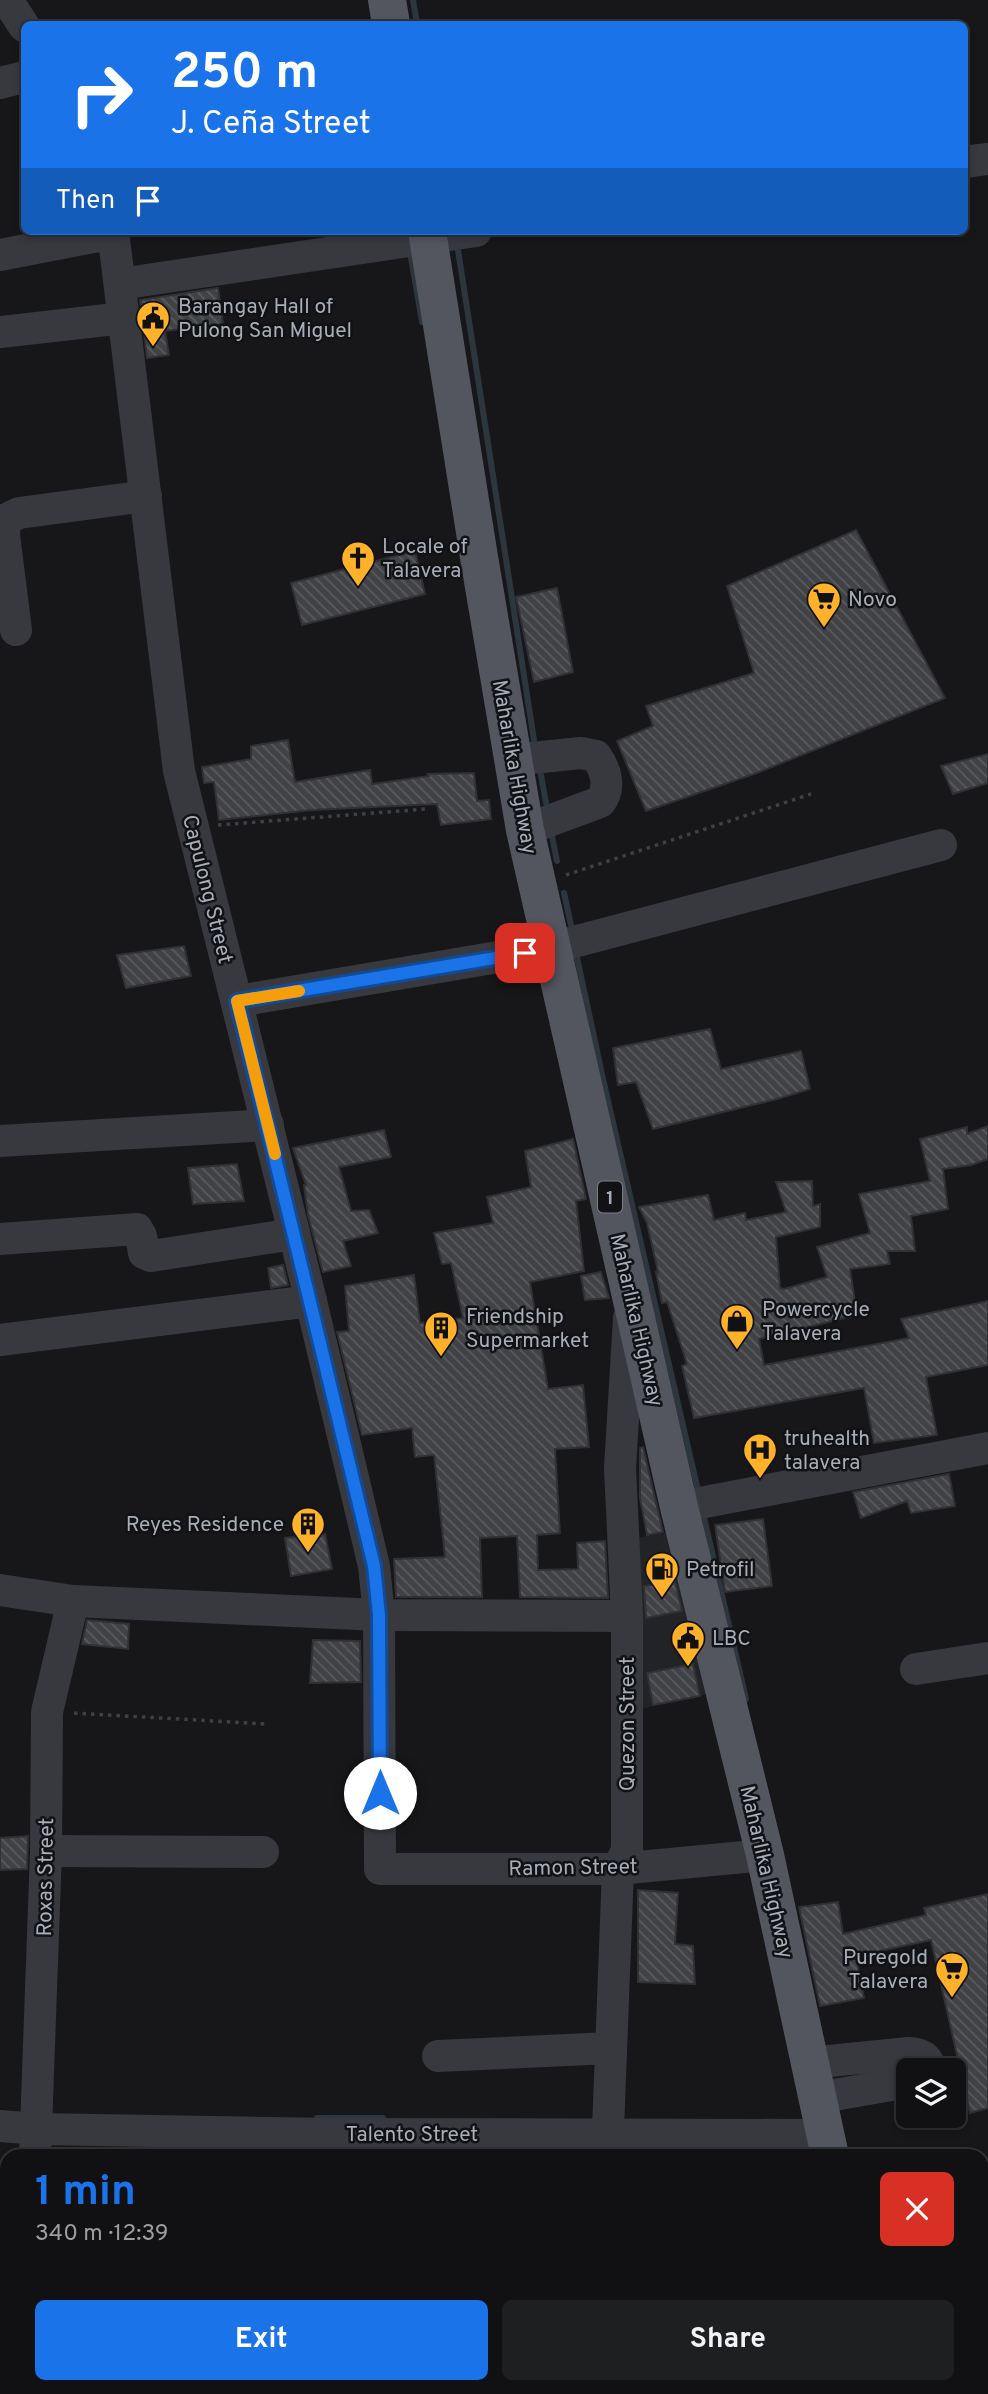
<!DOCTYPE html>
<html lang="en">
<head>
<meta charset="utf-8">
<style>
  :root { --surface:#111113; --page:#1e1f21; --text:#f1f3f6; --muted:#9c9da0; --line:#303133; --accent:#1a73e8 }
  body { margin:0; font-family:Overpass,sans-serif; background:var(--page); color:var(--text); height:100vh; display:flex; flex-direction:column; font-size:26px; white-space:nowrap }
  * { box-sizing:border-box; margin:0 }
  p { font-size:23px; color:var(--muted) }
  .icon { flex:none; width:38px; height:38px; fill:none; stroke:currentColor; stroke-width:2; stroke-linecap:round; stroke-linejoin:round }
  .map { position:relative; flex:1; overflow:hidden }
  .panel { position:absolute; left:0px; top:2149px; width:989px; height:245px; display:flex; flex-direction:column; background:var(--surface); border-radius:21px 21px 0 0; box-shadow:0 4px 10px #0003,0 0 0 2px var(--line) }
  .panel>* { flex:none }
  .hud { position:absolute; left:21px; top:21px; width:947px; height:214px; border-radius:10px; box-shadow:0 4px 10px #0003,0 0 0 2px var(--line); background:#1a73e8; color:#fff; overflow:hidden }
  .tools { position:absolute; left:896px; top:2058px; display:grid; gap:14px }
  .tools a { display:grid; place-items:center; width:70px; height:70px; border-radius:10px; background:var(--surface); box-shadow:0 4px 10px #0003,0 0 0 2px var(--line); font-size:35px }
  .pin { position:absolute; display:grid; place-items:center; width:60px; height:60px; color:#fff; margin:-30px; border-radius:14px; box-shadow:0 4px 10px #0006 }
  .me { position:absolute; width:77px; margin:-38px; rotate:0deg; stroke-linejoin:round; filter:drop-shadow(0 0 5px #0008) }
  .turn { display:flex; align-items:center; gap:24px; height:147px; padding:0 35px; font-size:32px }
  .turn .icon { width:91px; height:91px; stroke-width:2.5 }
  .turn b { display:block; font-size:49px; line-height:60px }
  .then { display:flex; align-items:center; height:66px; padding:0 35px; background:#0003; gap:14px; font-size:26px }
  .round { display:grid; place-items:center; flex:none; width:74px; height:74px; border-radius:10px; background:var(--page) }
  .overview { display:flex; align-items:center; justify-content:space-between; height:119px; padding:0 35px }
  h1 { font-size:42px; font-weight:700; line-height:52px; color:var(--accent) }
  .primary-button { display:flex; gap:14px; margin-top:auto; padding:14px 35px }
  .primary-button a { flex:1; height:80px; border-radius:10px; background:var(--accent); color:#fff; font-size:28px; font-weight:700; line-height:80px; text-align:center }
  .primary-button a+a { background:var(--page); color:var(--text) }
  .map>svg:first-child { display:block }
  .built { fill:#222326 }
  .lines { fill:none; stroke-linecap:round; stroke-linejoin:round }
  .stream { stroke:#2b363e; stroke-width:6 }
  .building { fill:url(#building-back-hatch); stroke:#303035; stroke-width:2 }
  .path { stroke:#3d4045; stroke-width:3.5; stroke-dasharray:3.5 5; stroke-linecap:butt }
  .minor { stroke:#37393e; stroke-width:32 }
  .major { stroke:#53565e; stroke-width:38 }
  .route-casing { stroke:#114b97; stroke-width:18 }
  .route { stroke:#1a73e8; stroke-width:12 }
  .slow { stroke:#f59e0b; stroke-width:12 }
  .labels { text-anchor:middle; stroke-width:5; stroke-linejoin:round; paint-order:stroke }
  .shield { fill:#121214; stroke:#7a7f88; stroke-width:2 }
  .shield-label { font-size:19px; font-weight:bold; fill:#a7aeba }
  .poi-label { font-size:21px; fill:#a7aeba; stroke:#121214; text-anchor:start }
  .street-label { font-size:21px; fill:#a7aeba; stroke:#121214 }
</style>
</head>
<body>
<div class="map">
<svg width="988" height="2394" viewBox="0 0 988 2394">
  <defs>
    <pattern id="building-back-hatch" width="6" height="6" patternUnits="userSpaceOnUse" patternTransform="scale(1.75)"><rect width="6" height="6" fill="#404246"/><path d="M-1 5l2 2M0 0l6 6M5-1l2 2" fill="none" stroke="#595b5f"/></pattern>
  </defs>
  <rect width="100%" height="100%" fill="#171719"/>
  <polygon class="built" points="669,1532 708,1694 641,1709 637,1538"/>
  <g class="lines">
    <g class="stream">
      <polyline points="413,0 417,24"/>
      <polyline points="458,250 534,740"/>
      <polyline points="411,258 422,322"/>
      <polyline points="541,775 546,803"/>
      <polyline points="552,836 557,861"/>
      <polyline points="564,893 571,925"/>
      <polyline points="576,953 603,1079 697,1486"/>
      <polyline points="703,1513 746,1699"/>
      <polyline points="317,2118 383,2118"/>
    </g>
  </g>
  <g class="building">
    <polygon points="218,288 223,324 165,331 169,355 147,358 140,300"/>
    <polygon points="856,530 945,698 754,774 646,811 617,741 653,726 646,706 754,673 727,586"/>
    <polygon points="415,551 425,594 302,625 291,583"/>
    <polygon points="557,588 573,672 534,682 516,597"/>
    <polygon points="288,740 295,782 370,770 372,784 429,776 428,774 474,773 477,801 489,800 491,819 441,825 437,804 312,810 219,820 214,782 204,783 202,767 251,759 251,746"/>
    <polygon points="988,754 988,783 953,794 941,766"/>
    <polygon points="184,946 191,976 126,988 117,955"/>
    <polygon points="710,1029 721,1069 801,1051 810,1089 777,1099 653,1129 636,1082 618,1085 613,1048"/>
    <polygon points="988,1126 988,1159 971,1165 943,1169 948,1209 911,1216 915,1251 887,1251 890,1264 850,1269 857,1315 759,1339 764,1365 909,1338 901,1319 988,1301 988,1365 926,1377 937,1435 874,1443 864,1388 694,1418 682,1366 687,1364 667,1302 662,1303 656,1272 658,1272 647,1223 639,1207 708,1195 714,1220 745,1213 746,1220 786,1212 776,1182 812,1181 813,1206 820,1204 820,1227 776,1237 780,1288 784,1289 827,1277 817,1247 870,1233 859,1194 930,1181 920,1139 967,1127 967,1134"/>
    <polygon points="384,1130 391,1157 339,1167 351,1211 369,1210 378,1233 343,1241 351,1266 323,1272 308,1215 304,1185 306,1185 293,1148"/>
    <polygon points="573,1139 586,1199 576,1201 584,1271 530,1282 548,1389 583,1385 589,1447 555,1449 560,1533 537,1535 538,1570 578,1569 577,1543 605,1541 608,1598 520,1597 517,1536 480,1538 482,1597 396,1597 394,1559 445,1557 434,1455 415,1457 412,1428 362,1435 337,1332 349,1331 345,1286 414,1275 420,1323 463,1318 451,1263 442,1264 434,1233 493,1223 487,1197 531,1187 525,1151"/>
    <polygon points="237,1164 244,1201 193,1204 188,1168"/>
    <polygon points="283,1265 288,1285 271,1288 268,1268"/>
    <polygon points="601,1272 609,1298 585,1300 581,1276"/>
    <polygon points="643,1447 663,1532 647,1535 640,1498 640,1448"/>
    <polygon points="949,1474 955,1506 911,1513 907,1501 861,1518 853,1492"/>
    <polygon points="763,1519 772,1586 725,1592 715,1525"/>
    <polygon points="325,1534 332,1569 291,1576 285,1538"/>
    <polygon points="675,1581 682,1611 646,1618 644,1586"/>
    <polygon points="87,1620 129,1624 128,1649 82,1644"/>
    <polygon points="313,1640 360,1641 361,1682 310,1683"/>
    <polygon points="693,1664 700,1696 653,1705 647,1673"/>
    <polygon points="28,1836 27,1869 0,1870 0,1838"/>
    <polygon points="638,1890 678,1893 675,1944 693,1946 695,1984 638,1982"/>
    <polygon points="988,1894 988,2108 970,2113 931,1940 856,1956 864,1998 820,2006 799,1907 838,1902 843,1934 926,1915 924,1908"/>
  </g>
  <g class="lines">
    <g class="path">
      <polyline points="218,825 426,809"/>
      <polyline points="566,875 811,794"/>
      <polyline points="74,1713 265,1724"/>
    </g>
    <g class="minor">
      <polyline points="7,0 24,26"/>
      <polyline points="0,83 24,77"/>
      <polyline points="964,162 988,159"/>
      <polyline points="113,231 179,771 311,1301 374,1566 379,1615 380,1869 618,1869 765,1855"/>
      <polyline points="0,255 114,233"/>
      <polyline points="120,284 476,231"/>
      <polyline points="0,332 124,318"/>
      <polyline points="16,630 4,535 5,520 19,513 146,496"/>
      <path d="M512,760L581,753L596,756C606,770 611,788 600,802L525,830"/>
      <polyline points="238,1001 551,948 941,845"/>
      <polyline points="0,1141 268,1125"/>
      <polyline points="0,1239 137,1229 141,1236 144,1253 151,1256 294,1234"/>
      <polyline points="0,1340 311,1301"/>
      <polyline points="679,1507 988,1448"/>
      <polyline points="0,1590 73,1601 379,1615 627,1616"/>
      <polyline points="916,1669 988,1658"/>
      <polyline points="46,1851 263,1852"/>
      <polyline points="438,2056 610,2048"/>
      <path d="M809,2063L909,2053C922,2054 928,2057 931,2070"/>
      <polyline points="817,2098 908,2082"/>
      <polyline points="0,2126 37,2129 332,2134 825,2135"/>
      <polyline points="35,2156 46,1851 47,1712 73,1601"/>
      <polyline points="607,2156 618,1869 627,1850 627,1616 620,1468 629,1318"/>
      <polyline points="982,2182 988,2181"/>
      <polyline points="0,2304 7,2306"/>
      <polyline points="0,2361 7,2362"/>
      <polyline points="61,2387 63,2394"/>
      <polyline points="275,2387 276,2394"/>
      <polyline points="612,2387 613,2394"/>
    </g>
    <g class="major">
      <polyline points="387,0 391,24"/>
      <polyline points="427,231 479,557 525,830 679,1507 765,1855 830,2156"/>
      <polyline points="883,2387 884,2394"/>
    </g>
  </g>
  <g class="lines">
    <g class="route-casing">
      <polyline id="route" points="380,1793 379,1615 374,1566 237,1001 525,953"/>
    </g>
    <use href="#route" class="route"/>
    <polyline class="slow" points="275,1154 237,1001 299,991"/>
  </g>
  <defs>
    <g id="civic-pin" transform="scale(1.75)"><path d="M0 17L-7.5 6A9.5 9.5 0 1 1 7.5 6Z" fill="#ffb229" stroke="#121214"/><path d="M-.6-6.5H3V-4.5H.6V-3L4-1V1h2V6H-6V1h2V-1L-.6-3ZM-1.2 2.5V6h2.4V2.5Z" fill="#111"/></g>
    <g id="church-pin" transform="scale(1.75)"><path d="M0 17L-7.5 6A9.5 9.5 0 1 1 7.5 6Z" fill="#ffb229" stroke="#121214"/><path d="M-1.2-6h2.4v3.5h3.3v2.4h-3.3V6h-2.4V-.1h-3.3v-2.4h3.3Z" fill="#111"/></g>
    <g id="supermarket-pin" transform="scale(1.75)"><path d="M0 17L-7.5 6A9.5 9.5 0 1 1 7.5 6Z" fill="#ffb229" stroke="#121214"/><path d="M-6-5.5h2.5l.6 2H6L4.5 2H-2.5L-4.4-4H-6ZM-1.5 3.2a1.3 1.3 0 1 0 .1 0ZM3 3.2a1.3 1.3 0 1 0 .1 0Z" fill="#111"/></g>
    <g id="shop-pin" transform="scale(1.75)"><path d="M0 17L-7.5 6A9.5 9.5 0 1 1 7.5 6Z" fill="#ffb229" stroke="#121214"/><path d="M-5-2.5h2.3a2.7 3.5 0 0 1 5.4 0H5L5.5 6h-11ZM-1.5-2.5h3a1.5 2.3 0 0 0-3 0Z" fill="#111"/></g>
    <g id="building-pin" transform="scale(1.75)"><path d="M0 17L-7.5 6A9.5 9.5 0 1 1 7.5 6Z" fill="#ffb229" stroke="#121214"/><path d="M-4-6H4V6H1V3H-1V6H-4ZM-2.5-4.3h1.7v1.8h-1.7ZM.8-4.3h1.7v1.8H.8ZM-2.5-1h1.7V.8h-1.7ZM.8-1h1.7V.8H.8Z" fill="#111"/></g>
    <g id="hospital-pin" transform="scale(1.75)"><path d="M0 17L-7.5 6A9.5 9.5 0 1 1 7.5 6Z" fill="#ffb229" stroke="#121214"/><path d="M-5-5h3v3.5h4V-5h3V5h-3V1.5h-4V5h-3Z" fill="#111"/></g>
    <g id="fuel-pin" transform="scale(1.75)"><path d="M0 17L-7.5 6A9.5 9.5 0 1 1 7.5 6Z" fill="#ffb229" stroke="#121214"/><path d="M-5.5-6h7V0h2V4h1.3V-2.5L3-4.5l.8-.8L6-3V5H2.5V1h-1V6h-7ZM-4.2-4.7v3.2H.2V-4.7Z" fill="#111"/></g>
  </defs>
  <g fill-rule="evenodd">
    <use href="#civic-pin" x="153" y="318"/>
    <use href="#church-pin" x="358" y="558"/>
    <use href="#supermarket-pin" x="824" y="599"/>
    <use href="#shop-pin" x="737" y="1321"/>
    <use href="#building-pin" x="441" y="1328"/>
    <use href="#hospital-pin" x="760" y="1450"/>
    <use href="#building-pin" x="308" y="1524"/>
    <use href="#fuel-pin" x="662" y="1569"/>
    <use href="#civic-pin" x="688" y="1638"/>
    <use href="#supermarket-pin" x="952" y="1969"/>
  </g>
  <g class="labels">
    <rect class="shield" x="598" y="1181.5" width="24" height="31" rx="5"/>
    <g class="shield-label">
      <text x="610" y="1204">1</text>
    </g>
    <g class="poi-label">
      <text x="178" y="313">Barangay Hall of<tspan x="178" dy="24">Pulong San Miguel</tspan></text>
      <text x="382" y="553">Locale of<tspan x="382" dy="24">Talavera</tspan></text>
      <text x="848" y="606">Novo</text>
      <text x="762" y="1316">Powercycle<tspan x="762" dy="24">Talavera</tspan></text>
      <text x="466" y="1323">Friendship<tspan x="466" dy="24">Supermarket</tspan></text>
      <text x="784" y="1445">truhealth<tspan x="784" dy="24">talavera</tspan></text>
      <text x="284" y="1531" text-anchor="end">Reyes Residence</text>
      <text x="686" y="1576">Petrofil</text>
      <text x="712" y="1645">LBC</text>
      <text x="928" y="1964" text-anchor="end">Puregold<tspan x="928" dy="24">Talavera</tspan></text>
    </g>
    <g class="street-label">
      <text transform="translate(515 767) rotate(80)" y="7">Maharlika Highway</text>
      <text transform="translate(208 889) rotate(76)" y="7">Capulong Street</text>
      <text transform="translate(637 1320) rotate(77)" y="7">Maharlika Highway</text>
      <text transform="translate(627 1724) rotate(-90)" y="7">Quezon Street</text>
      <text transform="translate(573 1867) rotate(-1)" y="7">Ramon Street</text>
      <text transform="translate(767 1872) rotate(77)" y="7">Maharlika Highway</text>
      <text transform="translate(45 1877) rotate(-89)" y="7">Roxas Street</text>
      <text x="412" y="2141">Talento Street</text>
    </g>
  </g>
</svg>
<div class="tools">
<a><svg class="icon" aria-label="layers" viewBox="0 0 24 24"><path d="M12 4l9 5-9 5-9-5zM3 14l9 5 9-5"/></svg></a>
</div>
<div class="pin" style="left:525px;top:953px;background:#d93025"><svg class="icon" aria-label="arrive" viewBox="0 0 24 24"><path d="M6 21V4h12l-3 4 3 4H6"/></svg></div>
<svg class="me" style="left:380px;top:1793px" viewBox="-20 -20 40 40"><circle r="19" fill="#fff"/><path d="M0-13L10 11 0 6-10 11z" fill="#1a73e8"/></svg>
<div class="hud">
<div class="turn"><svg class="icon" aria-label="right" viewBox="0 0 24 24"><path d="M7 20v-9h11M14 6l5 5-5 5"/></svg><div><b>250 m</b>J. Ceña Street</div></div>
<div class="then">Then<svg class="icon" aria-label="arrive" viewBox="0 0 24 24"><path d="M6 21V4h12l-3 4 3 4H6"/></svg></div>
</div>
<section class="panel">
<div class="overview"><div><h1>1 min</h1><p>340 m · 12:39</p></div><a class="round" style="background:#d93025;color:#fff"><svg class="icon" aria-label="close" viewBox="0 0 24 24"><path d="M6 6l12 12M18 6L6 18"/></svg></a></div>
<div class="primary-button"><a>Exit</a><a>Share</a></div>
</section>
</div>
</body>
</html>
